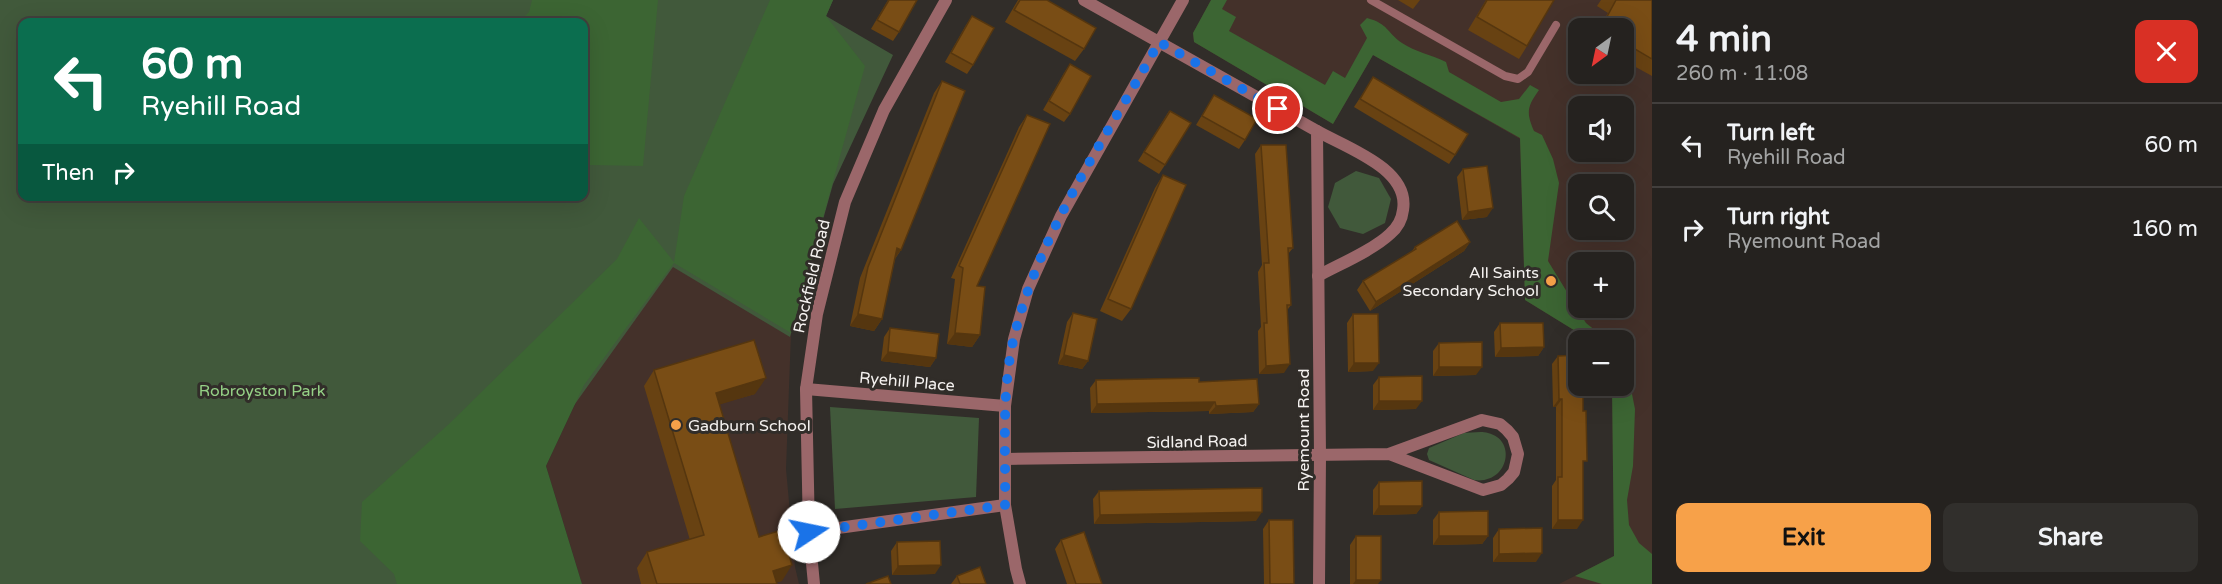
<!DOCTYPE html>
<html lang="en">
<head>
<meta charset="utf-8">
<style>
  :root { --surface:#25221f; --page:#312f2c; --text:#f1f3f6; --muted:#a3a4a4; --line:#423f3d; --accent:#f7a149 }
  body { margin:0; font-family:"Varela Round",sans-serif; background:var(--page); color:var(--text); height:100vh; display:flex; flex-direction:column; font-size:22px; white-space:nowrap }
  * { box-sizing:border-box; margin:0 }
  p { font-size:20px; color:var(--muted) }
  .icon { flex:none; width:33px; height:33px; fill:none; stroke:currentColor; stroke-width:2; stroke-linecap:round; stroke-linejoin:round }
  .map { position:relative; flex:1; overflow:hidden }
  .side { display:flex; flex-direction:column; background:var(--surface); width:570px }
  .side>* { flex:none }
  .hud { position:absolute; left:18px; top:18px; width:570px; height:183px; border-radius:12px; box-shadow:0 6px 24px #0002,0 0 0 2px var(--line); background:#0b6e4f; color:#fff; overflow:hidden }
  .needle { width:39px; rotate:213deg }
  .fabs { position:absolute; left:1568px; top:18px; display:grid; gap:12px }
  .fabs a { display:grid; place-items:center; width:66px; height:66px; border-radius:12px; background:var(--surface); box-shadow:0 6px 24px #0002,0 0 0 2px var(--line); font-size:30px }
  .pin { position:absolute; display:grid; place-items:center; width:51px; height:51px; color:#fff; margin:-26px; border:3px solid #fff; border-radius:50%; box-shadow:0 2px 6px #0007 }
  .me { position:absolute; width:66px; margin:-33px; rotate:79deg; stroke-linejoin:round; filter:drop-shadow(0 0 4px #0008) }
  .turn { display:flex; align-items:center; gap:21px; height:126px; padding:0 24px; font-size:27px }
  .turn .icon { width:78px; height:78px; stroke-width:2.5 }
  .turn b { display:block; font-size:42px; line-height:51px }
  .then { display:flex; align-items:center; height:57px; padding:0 24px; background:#0003; gap:12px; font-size:22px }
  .round { display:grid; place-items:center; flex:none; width:63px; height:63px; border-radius:12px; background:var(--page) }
  .headline { display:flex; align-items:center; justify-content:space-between; height:102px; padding:0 24px }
  h1 { font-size:36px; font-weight:700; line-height:45px }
  .button { display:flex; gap:12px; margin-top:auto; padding:12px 24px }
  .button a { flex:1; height:69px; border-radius:12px; background:var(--accent); color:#111; font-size:24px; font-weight:700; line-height:69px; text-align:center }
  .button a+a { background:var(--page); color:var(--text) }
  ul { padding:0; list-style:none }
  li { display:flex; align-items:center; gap:18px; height:84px; padding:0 24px; border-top:2px solid var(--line) }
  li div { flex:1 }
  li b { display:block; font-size:22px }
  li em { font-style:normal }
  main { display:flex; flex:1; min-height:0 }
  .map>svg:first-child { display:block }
  .education { fill:#44312a; fill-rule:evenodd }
  .green { fill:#41593b; fill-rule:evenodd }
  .forest { fill:#3c6533 }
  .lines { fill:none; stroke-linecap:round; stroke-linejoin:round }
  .service { stroke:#9b676a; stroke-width:8 }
  .minor { stroke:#9b676a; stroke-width:12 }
  .wall { fill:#684212 }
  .shaded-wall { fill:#55360f }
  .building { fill:#794d15; stroke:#55360f; stroke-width:1.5 }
  .route { stroke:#1a73e8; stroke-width:10; stroke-dasharray:0 18 }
  .poi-dot { fill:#f7a149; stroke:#312d29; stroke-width:2 }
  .labels { text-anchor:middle; stroke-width:6; stroke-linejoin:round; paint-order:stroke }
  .poi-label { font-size:16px; fill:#f5f2f0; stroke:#312d29; text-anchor:end }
  .street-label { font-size:16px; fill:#f5f2f0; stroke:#312d29 }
  .park-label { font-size:16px; fill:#95d186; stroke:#312d29 }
</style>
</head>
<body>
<main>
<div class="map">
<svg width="1652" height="584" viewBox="0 0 1652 584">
  <rect width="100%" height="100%" fill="#312d29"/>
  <g class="education">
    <path d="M1211,0H1652V584H1559L1614,556L1612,386H1623V340H1590L1525,300L1520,139L1373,55L1333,124L1194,42L1193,33ZM1578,28H1623V74H1578ZM1578,106H1623V152H1578ZM1578,184H1623V230H1578ZM1578,262H1623V308H1578Z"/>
    <polygon points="674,263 791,333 786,469 795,567 799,584 582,584 546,466 584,385"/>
  </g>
  <g class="green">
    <path d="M0,0H833L826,16L893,55L833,184L790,337L673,267L446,584H0ZM22,22H584V196H22Z"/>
    <polygon points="1356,171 1379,178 1391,199 1385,223 1363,234 1340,228 1328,207 1335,183"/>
    <polygon points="830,407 979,418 976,497 835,509"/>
    <path d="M1464,433C1471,433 1481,431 1488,433C1518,440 1508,485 1474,480L1429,460L1427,454L1429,448Z"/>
  </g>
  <g class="forest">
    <polygon points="532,0 658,0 643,166 591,165 584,168 584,22 519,22 529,12"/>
    <polygon points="770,0 833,0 826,16 865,66 791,333 674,263 584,385 546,466 582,584 397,584 394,574 360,541 362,502 449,424 617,259 639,218 674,262 684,196"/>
    <path d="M1211,0H1227L1222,9L1236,17L1229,31L1325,85L1333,71L1345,78L1367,38L1360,25L1367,18C1389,24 1386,32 1402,43C1415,52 1432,55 1446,62L1449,72L1501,102L1519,99L1530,85L1539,90C1527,107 1526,112 1534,131L1542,135L1553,159L1559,183L1548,261L1586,323L1601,335L1619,340H1590L1525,300L1520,138L1373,55L1333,124L1194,42L1193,33Z"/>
    <polygon points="1623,345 1628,352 1634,370 1630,384 1635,409 1633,466 1627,500 1629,525 1639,543 1652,554 1652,584 1602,584 1575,576 1614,556 1612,386 1623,386"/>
  </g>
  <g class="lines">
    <polyline class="service" points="1371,0 1505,76 1518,79 1528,72 1556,25"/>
    <g class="minor">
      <polyline points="1084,0 1317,131 1320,456 1319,584"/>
      <path d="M1317,131C1347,148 1410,169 1403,210C1402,219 1397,228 1390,234C1373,250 1340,264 1318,276"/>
      <polyline points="806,389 1005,406"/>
      <polyline points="1006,459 1389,454 1482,420 1500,424 1507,430 1513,437 1518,454 1514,472 1508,479 1501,485 1483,490 1389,454"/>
      <polyline points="809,532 1005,505"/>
      <polyline points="814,584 809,532 806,389 817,314 845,202 884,110 946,0"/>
      <polyline points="1020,584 1016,569 1005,505 1005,406 1014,339 1028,289 1061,216 1183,0"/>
    </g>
  </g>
  <g class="wall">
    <polygon points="888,0 917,0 899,32 893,41 871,29"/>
    <polygon points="1018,0 1047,0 1084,49 1075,61 1005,22"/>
    <polygon points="1398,0 1420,0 1413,9"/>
    <polygon points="1486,0 1554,0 1527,46 1519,59 1468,30"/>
    <polygon points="1601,0 1652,0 1652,76 1623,60 1623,28 1599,28 1608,13 1597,6"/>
    <polygon points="972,16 973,65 967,74 945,62 966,25"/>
    <polygon points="1070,64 1070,114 1064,122 1043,110 1064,73"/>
    <polygon points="1373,78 1455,155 1449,164 1354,107"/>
    <polygon points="942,81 901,250 895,259 882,319 874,331 850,326 860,278 934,93"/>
    <polygon points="1214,95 1245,140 1239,149 1196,125"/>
    <polygon points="1169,111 1165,165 1159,174 1138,161"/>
    <polygon points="1027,115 977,286 980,335 972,347 947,344 955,279 951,278 1019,127"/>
    <polygon points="1261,145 1293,248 1288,254 1291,305 1288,309 1284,373 1259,374 1258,331 1261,327 1258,272 1262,265 1255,154"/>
    <polygon points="1463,169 1487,217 1462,220 1457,177"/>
    <polygon points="1163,175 1131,309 1122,321 1100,311 1155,188"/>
    <polygon points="1470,242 1464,251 1370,311 1357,290 1363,281 1412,251 1415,247"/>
    <polygon points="1073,313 1088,361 1082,369 1058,364 1067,322"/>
    <polygon points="1353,314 1373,371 1348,372 1347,323"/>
    <polygon points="1500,323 1544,347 1538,356 1495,357 1494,332"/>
    <polygon points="890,328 936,358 930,367 881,361 884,337"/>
    <polygon points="1439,343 1476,375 1433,376 1433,351"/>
    <polygon points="1558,356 1583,467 1577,529 1552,529 1552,486 1556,480 1556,407 1553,407 1552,364"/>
    <polygon points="654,370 755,394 719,404 759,537 782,581 777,582 777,584 641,584 637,568 647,552 690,540 644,386"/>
    <polygon points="1379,377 1416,409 1373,410 1373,385"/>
    <polygon points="1096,380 1199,382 1259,404 1253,412 1209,414 1209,411 1091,413 1090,388"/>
    <polygon points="1379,482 1422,506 1416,514 1373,515 1373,490"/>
    <polygon points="1099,491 1256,521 1094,524 1093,499"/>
    <polygon points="1439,512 1488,536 1482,544 1433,545 1433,520"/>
    <polygon points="1269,520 1294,584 1264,584 1263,529"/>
    <polygon points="1499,529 1536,562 1493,562 1493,538"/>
    <polygon points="1356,536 1378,584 1350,584 1350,545"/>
    <polygon points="1061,540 1102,584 1067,584 1055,549"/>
    <polygon points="897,542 935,574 892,575 891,551"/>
    <polygon points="957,576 986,584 951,584"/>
  </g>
  <g class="shaded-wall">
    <polygon points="1493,208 1487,217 1462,220 1468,212"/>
    <polygon points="1470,242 1464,251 1370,311 1376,302"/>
    <polygon points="897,248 901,250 893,261"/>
    <polygon points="858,314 882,319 874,331 850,326"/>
    <polygon points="955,333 980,335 972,347 947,344"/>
    <polygon points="1544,347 1538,356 1495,357 1501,348"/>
    <polygon points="888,352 936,358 930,367 881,361"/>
    <polygon points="1064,355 1088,361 1082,369 1058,364"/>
    <polygon points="1354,363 1379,363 1373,371 1348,372"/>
    <polygon points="1290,364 1284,373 1259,374 1266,366"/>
    <polygon points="1439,367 1482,367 1476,375 1433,376"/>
    <polygon points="766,378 755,394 705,409 716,393"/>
    <polygon points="1559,399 1562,399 1556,407 1553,407"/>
    <polygon points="1379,401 1422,401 1416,409 1373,410"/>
    <polygon points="1215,402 1209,411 1091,413 1097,404"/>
    <polygon points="1259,404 1253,412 1209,414 1216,406"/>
    <polygon points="1379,506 1422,506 1416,514 1373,515"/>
    <polygon points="1262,512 1256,521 1094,524 1100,515"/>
    <polygon points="1558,520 1583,520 1577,529 1552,529"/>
    <polygon points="1439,536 1488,536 1482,544 1433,545"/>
    <polygon points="1542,553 1536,562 1493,562 1499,554"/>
    <polygon points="792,565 782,581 771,584 773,571"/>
    <polygon points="941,565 935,574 892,575 898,566"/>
    <polygon points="1356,580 1381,580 1378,584 1353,584"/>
  </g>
  <g class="building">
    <polygon points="889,0 917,0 899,32 877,20"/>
    <polygon points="1020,0 1047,0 1096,28 1084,49 1014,10"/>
    <polygon points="1487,0 1554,0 1527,46 1477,17"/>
    <polygon points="1616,0 1652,0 1652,59 1623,42 1623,28 1601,28"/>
    <polygon points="972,16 994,28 973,65 951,53"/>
    <polygon points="1070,64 1091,76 1070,114 1049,101"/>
    <polygon points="1373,77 1468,134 1455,155 1360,99"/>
    <polygon points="942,81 965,91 901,250 897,248 882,319 858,314 868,267"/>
    <polygon points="1214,95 1257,119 1245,140 1202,116"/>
    <polygon points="1170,111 1191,123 1165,165 1144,152"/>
    <polygon points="1027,115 1050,124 977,286 985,287 980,335 955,333 963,268 959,266"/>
    <polygon points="1261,145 1286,145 1293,248 1288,248 1291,305 1287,305 1290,364 1266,366 1264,323 1267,323 1264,263 1269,263"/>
    <polygon points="1487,166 1493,208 1468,212 1463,169"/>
    <polygon points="1163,175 1186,185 1131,309 1108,299"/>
    <polygon points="1457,221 1470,242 1376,302 1363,281 1416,249 1415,247"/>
    <polygon points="1073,313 1097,319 1088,361 1064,355"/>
    <polygon points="1353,314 1378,314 1379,363 1354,363"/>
    <polygon points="1500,323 1543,323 1544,347 1501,348"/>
    <polygon points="890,328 939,334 936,358 888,352"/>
    <polygon points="754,340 766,378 716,393 759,537 782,530 792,565 773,571 777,584 657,584 647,552 704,535 654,370"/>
    <polygon points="1482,342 1482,367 1439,367 1439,343"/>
    <polygon points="1578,355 1578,386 1583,386 1583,411 1586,411 1587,461 1583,461 1583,520 1558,520 1558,477 1562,477 1562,399 1559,399 1558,356"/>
    <polygon points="1422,376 1422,401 1379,401 1379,377"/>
    <polygon points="1199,378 1199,382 1257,379 1259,404 1216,406 1215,402 1097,404 1096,380"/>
    <polygon points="1422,481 1422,506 1379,506 1379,482"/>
    <polygon points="1262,488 1262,512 1100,515 1099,491"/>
    <polygon points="1488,511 1488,536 1439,536 1439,512"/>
    <polygon points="1269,520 1293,520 1294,584 1270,584"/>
    <polygon points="1542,528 1542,553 1499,554 1499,529"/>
    <polygon points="1084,532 1102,584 1076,584 1061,540"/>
    <rect x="1356" y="536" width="25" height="44"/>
    <polygon points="940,541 941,565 898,566 897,542"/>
    <polygon points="980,567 986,584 960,584 957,576"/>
    <polygon points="888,576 891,584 866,584"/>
  </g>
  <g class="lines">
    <path class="route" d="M809,532L1005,505C1006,449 1001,392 1014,337C1040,230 1107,137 1159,42L1278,109"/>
  </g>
  <g class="poi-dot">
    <circle cx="1551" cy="281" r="6"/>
    <circle cx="676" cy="425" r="6"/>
  </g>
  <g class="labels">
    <g class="poi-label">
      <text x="1539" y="278">All Saints<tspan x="1539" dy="18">Secondary School</tspan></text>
      <text x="688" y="431" text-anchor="start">Gadburn School</text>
    </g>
    <g class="street-label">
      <text transform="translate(811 276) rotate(-77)" y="6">Rockfield Road</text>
      <text transform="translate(907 381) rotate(5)" y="6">Ryehill Place</text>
      <text transform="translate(1303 430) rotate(-90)" y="6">Ryemount Road</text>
      <text transform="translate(1197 441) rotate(-1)" y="6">Sidland Road</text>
    </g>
    <g class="park-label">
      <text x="262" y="396">Robroyston Park</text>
    </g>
  </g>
</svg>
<div class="fabs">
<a><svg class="needle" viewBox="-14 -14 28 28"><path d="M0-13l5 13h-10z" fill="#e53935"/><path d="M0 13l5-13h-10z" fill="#a3a4a4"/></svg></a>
<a><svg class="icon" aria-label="sound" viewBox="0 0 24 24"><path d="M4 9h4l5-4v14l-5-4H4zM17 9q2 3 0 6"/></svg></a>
<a><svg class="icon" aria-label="search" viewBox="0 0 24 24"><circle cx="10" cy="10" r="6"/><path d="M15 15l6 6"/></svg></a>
<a>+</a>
<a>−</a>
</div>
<div class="pin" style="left:1278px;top:109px;background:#d93025"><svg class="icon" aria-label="arrive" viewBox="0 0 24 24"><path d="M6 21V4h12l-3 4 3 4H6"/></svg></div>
<svg class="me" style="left:809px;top:532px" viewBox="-20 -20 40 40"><circle r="19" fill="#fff"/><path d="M0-13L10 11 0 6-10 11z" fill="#1a73e8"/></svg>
<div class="hud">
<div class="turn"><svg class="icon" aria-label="left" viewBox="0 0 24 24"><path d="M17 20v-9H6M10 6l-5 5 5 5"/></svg><div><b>60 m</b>Ryehill Road</div></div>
<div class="then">Then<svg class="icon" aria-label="right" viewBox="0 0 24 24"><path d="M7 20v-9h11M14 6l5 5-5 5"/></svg></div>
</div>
</div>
<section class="side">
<div class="headline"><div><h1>4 min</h1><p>260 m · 11:08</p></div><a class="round" style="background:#d93025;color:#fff"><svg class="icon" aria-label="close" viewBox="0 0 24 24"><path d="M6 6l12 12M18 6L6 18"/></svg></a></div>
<ul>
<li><svg class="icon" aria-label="left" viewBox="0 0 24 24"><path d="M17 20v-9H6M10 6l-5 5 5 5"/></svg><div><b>Turn left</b><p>Ryehill Road</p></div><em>60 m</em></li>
<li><svg class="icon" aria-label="right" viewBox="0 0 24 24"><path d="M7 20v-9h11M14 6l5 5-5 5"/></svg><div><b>Turn right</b><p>Ryemount Road</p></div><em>160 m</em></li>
</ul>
<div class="button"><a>Exit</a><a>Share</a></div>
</section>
</main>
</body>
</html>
